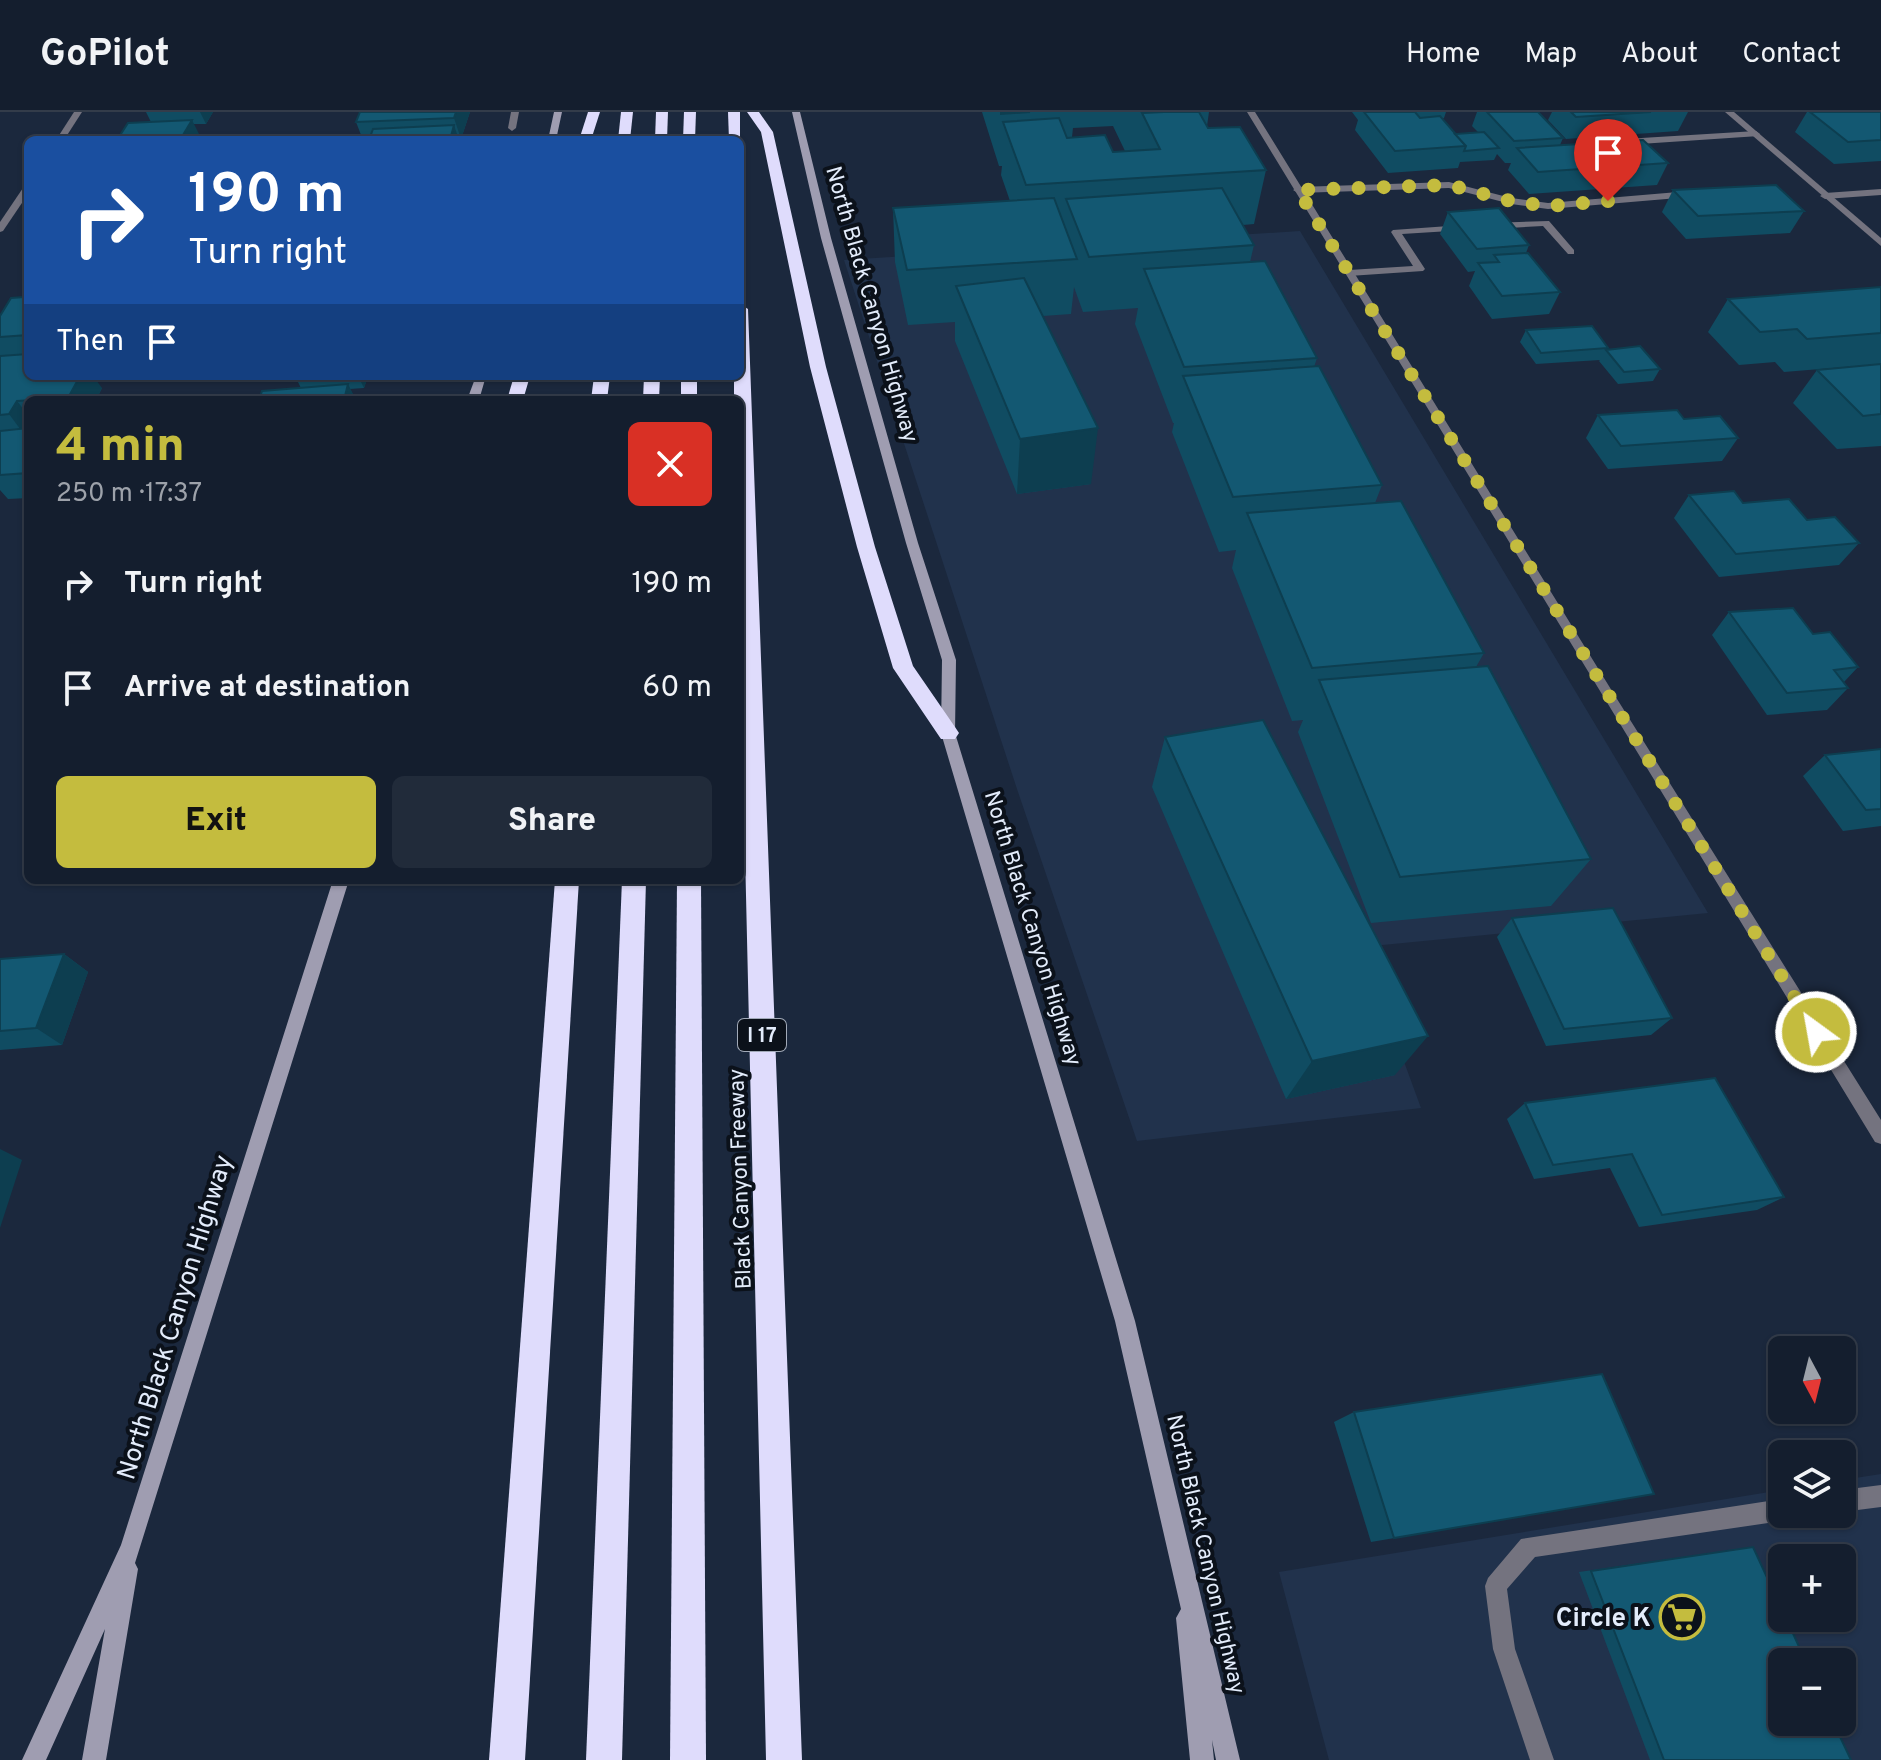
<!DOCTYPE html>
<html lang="en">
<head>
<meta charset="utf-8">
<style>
  :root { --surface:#141e2e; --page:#212b3a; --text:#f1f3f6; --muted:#9da2aa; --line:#333c4a; --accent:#c4bc3e }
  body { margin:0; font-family:Overpass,sans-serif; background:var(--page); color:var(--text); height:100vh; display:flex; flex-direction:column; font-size:30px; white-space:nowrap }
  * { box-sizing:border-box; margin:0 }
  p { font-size:26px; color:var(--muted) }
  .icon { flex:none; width:44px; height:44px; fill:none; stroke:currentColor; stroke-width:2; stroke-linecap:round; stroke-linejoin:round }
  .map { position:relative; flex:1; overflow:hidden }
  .side { position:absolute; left:24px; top:284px; width:720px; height:488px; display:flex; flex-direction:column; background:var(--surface); border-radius:12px; box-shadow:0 2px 6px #0004,0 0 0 2px var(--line) }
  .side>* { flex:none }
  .top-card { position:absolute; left:24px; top:24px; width:720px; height:244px; border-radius:12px; box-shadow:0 2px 6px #0004,0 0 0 2px var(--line); background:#1a4fa0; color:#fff; overflow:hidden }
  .needle { width:52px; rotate:173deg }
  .buttons { position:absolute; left:1768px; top:1224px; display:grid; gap:16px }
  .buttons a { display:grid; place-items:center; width:88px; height:88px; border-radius:12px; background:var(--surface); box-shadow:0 2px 6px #0004,0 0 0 2px var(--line); font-size:40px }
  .pin { position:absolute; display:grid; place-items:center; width:68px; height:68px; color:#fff; margin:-82px -34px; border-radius:50% 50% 50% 0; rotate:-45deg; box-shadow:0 0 8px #0007 }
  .pin .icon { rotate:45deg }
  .me { position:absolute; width:88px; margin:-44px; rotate:328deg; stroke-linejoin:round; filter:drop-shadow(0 0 6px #0008) }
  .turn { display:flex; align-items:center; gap:28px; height:168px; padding:0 32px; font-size:36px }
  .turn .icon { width:104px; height:104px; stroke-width:2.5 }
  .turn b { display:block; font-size:56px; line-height:68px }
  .then { display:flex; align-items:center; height:76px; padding:0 32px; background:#0003; gap:16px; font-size:30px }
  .round { display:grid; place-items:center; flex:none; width:84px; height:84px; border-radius:12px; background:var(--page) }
  .overview { display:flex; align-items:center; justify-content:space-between; height:136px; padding:0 32px }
  h1 { font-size:48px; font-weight:800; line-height:60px; color:var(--accent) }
  .cta { display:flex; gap:16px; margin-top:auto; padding:16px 32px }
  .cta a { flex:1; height:92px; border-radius:12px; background:var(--accent); color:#111; font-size:32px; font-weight:800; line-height:92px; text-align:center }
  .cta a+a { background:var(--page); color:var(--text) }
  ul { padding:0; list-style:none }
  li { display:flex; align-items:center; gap:24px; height:104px; padding:0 32px }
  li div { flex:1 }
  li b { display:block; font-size:30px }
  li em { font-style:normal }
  header { display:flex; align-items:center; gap:48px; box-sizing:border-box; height:112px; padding:0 40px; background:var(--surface); border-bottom:2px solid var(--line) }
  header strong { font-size:38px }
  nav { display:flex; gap:44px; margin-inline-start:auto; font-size:28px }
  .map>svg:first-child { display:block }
  .built { fill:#21324c; fill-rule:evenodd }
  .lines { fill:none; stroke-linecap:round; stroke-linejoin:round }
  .lane { fill:#74737f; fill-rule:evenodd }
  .street { fill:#74737f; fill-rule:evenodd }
  .secondary { fill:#9f9db1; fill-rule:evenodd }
  .highway { fill:#dfdcfc; fill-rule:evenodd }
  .wall { fill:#104c62; fill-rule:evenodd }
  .shaded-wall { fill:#0d3e50 }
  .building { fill:#135872; stroke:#0d3e50; stroke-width:2 }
  .route { stroke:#c4bc3e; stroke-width:14; stroke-dasharray:0 25.2 }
  .labels { text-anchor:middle; stroke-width:8; stroke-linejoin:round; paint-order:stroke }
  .shield { fill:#0b111a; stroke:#a2aab8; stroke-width:2 }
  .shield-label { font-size:20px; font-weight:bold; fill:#e3ecfb }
  .street-label { font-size:22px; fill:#e3ecfb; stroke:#0b111a }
  .near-street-label { font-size:26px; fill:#e3ecfb; stroke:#0b111a }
  .near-poi-label { font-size:26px; font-weight:bold; fill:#e3ecfb; stroke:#0b111a; text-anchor:end }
</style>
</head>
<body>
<header>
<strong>GoPilot</strong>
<nav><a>Home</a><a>Map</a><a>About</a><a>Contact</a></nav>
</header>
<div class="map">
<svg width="1881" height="1648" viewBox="0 0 1881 1648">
  <rect width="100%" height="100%" fill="#1b283d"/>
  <g class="built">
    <polygon points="1300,119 1708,801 1362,835 1421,996 1137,1029 1017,677 844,148"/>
    <path d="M1881,1362V1648H1329L1279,1460L1782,1378V1402H1842V1368ZM1782,1446H1842V1506H1782ZM1782,1550H1842V1610H1782Z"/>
  </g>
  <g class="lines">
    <g class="lane">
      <polygon points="511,0 519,0 516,16 512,19 508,16"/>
      <polygon points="1756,19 1760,22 1759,24 1625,33 1621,30 1625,27"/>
      <polygon points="1449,70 1511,86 1548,91 1690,79 1695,82 1690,85 1548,97 1511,92 1449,76 1298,81 1293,78 1298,75"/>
      <polygon points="1881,77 1881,83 1825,87 1820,84 1825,81"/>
      <polygon points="1549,109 1574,138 1574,142 1568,142 1543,114 1491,117 1486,114 1491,111"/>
      <polygon points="1463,113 1468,116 1466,118 1402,122 1425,157 1423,159 1349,164 1344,161 1349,158 1413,154 1391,120 1393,118"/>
      <polygon points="1881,1373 1881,1395 1842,1400 1842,1378"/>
      <polygon points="1782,1387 1782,1402 1791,1402 1782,1409 1535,1445 1507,1477 1515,1537 1554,1648 1530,1648 1493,1537 1485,1474 1488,1466 1521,1427"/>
    </g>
    <g class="street">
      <polygon points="74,0 82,0 64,28 56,28"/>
      <polygon points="1247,0 1255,0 1612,579 1881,1008 1881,1032 1875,1030"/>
      <polygon points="1725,0 1734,0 1881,126 1881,134"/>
      <polygon points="28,72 28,82 3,119 0,120 0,110 25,73"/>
    </g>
    <g class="secondary">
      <polygon points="554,0 562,0 556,28 548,28"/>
      <polygon points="792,0 800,0 831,126 918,431 956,548 955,621 1135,1209 1240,1648 1216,1648 1212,1628 1214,1648 1190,1648 1176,1506 1181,1497 1115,1209 941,621 942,548 906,431 821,126"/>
      <polygon points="476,264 486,264 479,288 467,288"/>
      <polygon points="333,768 349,768 135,1451 138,1457 106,1648 82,1648 105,1517 46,1648 22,1648 121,1433"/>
    </g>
    <g class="highway">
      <polygon points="588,0 600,0 591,28 579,28"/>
      <polygon points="621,0 633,0 630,28 618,28"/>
      <polygon points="656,0 668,0 667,28 655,28"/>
      <polygon points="684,0 696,0 695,28 683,28"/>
      <polygon points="728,0 740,0 740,30 729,28"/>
      <polygon points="747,0 759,0 773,20 826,255 875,435 913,554 955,615 959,621 955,627 941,627 893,556 857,435 810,255 761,20"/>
      <polygon points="740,192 748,197 802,1648 766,1648 740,524 740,288 734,288 734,264 740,264"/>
      <polygon points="514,264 530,264 523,288 507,288"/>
      <polygon points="594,264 610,264 607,288 591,288"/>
      <polygon points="644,264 660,264 659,288 643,288"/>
      <rect x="681" y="264" width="16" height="24"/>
      <polygon points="555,768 579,768 525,1648 489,1648"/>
      <polygon points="622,768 646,768 622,1648 586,1648"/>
      <polygon points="677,768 701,768 706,1648 670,1648"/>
    </g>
  </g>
  <g class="wall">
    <polygon points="146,0 213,0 206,12 194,12 151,10"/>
    <polygon points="470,0 461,27 459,28 363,28 356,10"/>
    <path d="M982,0H1209L1207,14L1208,16L1266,58L1254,112L1243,113L1254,133L1250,150L1317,246L1314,255L1382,373L1375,391L1484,541L1476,555L1591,747L1551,794L1371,811L1298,620L1303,608L1292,609L1232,456L1236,438L1219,440L1172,320L1174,311H1173L1135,212L1138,196L1083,200L1074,175L1071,202L1043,204L1091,372L1017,382L955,229V210L908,213L895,150L893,96L1010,89L1001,63L1002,54H999ZM1113,14L1125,39L1113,40L1072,25L1073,16Z"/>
    <polygon points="1352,0 1446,0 1444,6 1442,7 1455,22 1478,20 1472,14 1477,0 1538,0 1563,26 1560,33 1668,51 1657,73 1529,82 1508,58 1511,51 1505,51 1497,42 1494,48 1460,50 1458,56 1388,61 1355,18 1358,8"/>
    <polygon points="1552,0 1688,0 1678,19 1566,27 1548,8"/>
    <polygon points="1807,0 1881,0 1881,49 1834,52 1795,20"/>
    <polygon points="1673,78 1804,99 1790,121 1686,127 1662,100"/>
    <polygon points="1448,100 1529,133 1526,141 1560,180 1549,202 1492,207 1469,174 1475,159 1468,160 1440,122"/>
    <polygon points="1881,175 1881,252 1784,260 1775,250 1739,253 1708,220 1728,187"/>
    <polygon points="28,178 28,264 102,276 96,288 28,288 28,386 8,387 0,378 0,204 24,185"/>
    <polygon points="1526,218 1608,237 1660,257 1653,269 1618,272 1599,249 1600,248 1536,252 1520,230"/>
    <polygon points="1881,252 1881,334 1837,337 1793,291 1817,258"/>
    <polygon points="295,264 368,264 364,276 350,277 356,288 301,276"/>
    <polygon points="1598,303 1684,307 1738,326 1722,349 1608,357 1586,326"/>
    <polygon points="1689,383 1743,391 1807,408 1859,431 1839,453 1719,465 1674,406"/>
    <polygon points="1729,500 1813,522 1858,555 1844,570 1848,576 1827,598 1767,603 1712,523"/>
    <polygon points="1165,625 1395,963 1286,987 1152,675"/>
    <polygon points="1881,637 1881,714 1843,719 1803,664 1825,643"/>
    <polygon points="1512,806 1672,906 1651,923 1546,934 1497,825"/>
    <polygon points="64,842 88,860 62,933 0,938 0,847"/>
    <polygon points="1525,991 1784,1085 1757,1098 1639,1115 1610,1056 1534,1067 1507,1007"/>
    <polygon points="1354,1300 1654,1382 1371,1430 1334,1310"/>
    <polygon points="1753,1435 1851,1648 1650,1648 1579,1460"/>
  </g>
  <g class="shaded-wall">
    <polygon points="200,0 213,0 206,12"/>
    <polygon points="456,0 470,0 461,27 454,6"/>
    <polygon points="192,8 202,28 180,28"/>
    <polygon points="454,13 459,28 450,28"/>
    <polygon points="80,264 93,264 102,276 96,288 70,288 68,286"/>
    <polygon points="358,264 368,264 364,276"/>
    <polygon points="348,272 356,288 344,288"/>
    <polygon points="17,289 28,303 28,323 26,325 9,302"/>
    <polygon points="1098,316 1091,372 1017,382 1020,327"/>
    <polygon points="64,842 88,860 62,933 36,916"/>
    <polygon points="1428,924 1395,963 1286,987 1312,949"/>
    <polygon points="0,1037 22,1048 0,1116"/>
  </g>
  <g class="building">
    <polygon points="360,0 456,0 454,6 356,10"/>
    <polygon points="1001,0 1030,0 1001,2"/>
    <polygon points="1164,0 1199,0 1208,16 1240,15 1266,58 1026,73 1003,10 1059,6 1067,26 1105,23 1113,40 1160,37 1142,1"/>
    <polygon points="1364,0 1415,0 1420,6 1440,4 1466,34 1395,39"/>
    <polygon points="1487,0 1538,0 1563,26 1514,29"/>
    <polygon points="1571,0 1651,0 1576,5"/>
    <polygon points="1810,0 1881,0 1881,28 1848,30"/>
    <polygon points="192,8 180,28 117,28 128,11"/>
    <polygon points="454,13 450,28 369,28 373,17"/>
    <polygon points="1484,20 1499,36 1464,39 1466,34 1455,22"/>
    <polygon points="1643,28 1668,51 1538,60 1517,36"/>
    <polygon points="1776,73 1804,99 1698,104 1673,78"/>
    <polygon points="1222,76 1254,133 1089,145 1066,87"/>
    <polygon points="1054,86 1077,147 907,158 893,96"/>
    <polygon points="1499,96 1529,133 1477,137 1448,100"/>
    <polygon points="1528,141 1560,180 1502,184 1478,151 1499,150 1494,143"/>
    <polygon points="1265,149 1317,246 1184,255 1144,157"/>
    <polygon points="1024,166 1098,316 1020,327 956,174"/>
    <polygon points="1881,175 1881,221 1807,227 1797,217 1760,220 1728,187"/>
    <polygon points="28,178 28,223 0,225 0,204 11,186 24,185"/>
    <polygon points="1592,214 1608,236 1541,241 1526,218"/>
    <polygon points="1640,234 1660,257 1624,260 1606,238"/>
    <polygon points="28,242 28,264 80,264 68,286 17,289 9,302 0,303 0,244"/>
    <polygon points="1881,252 1881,302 1863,304 1817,258"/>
    <polygon points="1319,254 1382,373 1233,385 1183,264"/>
    <polygon points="348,272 344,288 259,288 262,279"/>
    <polygon points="1677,298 1684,307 1720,304 1738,326 1621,334 1598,303"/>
    <polygon points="28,316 28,361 0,363 0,319"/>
    <polygon points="1734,379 1743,391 1789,387 1807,408 1835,405 1859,431 1736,442 1689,383"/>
    <polygon points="1401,389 1484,541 1312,556 1247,401"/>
    <polygon points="1793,496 1813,522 1830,520 1858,555 1834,558 1848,576 1787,581 1729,500"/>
    <polygon points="1488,554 1591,747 1400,765 1319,568"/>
    <polygon points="1263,608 1428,924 1312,949 1165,625"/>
    <polygon points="1881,637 1881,697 1866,698 1825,643"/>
    <polygon points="1613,796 1672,906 1564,917 1512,806"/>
    <polygon points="64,842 36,916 0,919 0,847"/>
    <polygon points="1715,966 1784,1085 1662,1103 1632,1042 1553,1053 1525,991"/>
    <polygon points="1602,1262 1654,1382 1394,1426 1354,1300"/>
    <polygon points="1753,1435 1782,1498 1782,1506 1786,1506 1806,1550 1782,1550 1782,1610 1833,1610 1851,1648 1664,1648 1591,1459"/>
  </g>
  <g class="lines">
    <polyline class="route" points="1608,89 1548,94 1511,89 1449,73 1298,78 1816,920"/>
  </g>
  <defs>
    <g id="supermarket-ring" transform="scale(2.3)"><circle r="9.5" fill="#0b111a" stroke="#c4bc3e" stroke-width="1.5"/><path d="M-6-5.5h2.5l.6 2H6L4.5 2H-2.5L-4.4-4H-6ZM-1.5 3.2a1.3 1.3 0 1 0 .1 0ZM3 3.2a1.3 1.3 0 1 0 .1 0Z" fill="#c4bc3e"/></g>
  </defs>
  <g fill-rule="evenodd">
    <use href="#supermarket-ring" x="1682" y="1505"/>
  </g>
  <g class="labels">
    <rect class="shield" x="738" y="907" width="48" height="32" rx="6"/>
    <g class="shield-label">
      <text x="762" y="930">I 17</text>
    </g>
    <g class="street-label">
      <text transform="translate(873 192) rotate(74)" y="8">North Black Canyon Highway</text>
      <text transform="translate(1034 816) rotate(73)" y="8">North Black Canyon Highway</text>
      <text transform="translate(739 1067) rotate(-92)" y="8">Black Canyon Freeway</text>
      <text transform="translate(1207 1442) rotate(77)" y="8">North Black Canyon Highway</text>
    </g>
    <g class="near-street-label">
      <text transform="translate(174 1205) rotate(-73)" y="9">North Black Canyon Highway</text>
    </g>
    <g class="near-poi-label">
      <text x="1651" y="1514">Circle K</text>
    </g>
  </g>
</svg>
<div class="buttons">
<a><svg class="needle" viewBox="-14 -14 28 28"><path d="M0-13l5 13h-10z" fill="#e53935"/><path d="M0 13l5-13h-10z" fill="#9da2aa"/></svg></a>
<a><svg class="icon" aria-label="layers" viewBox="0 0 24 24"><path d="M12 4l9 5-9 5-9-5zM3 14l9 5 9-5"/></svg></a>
<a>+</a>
<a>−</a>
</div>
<div class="pin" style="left:1608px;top:89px;background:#d93025"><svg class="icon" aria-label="arrive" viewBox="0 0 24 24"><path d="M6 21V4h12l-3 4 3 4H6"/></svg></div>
<svg class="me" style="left:1816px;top:920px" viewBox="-20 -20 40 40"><circle r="17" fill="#c4bc3e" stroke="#fff" stroke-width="3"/><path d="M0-11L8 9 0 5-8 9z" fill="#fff"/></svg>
<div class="top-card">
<div class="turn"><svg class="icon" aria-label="right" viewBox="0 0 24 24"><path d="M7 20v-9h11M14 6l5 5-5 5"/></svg><div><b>190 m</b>Turn right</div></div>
<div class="then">Then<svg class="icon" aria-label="arrive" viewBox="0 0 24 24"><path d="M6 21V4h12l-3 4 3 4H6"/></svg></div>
</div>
<section class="side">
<div class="overview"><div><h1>4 min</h1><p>250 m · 17:37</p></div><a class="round" style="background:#d93025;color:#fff"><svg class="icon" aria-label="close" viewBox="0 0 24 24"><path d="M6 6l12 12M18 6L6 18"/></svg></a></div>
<ul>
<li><svg class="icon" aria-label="right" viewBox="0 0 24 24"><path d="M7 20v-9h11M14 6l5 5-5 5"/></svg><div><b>Turn right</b></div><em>190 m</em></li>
<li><svg class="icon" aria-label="arrive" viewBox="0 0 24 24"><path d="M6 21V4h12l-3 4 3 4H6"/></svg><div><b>Arrive at destination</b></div><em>60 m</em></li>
</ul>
<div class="cta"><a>Exit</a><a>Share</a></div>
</section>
</div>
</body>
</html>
